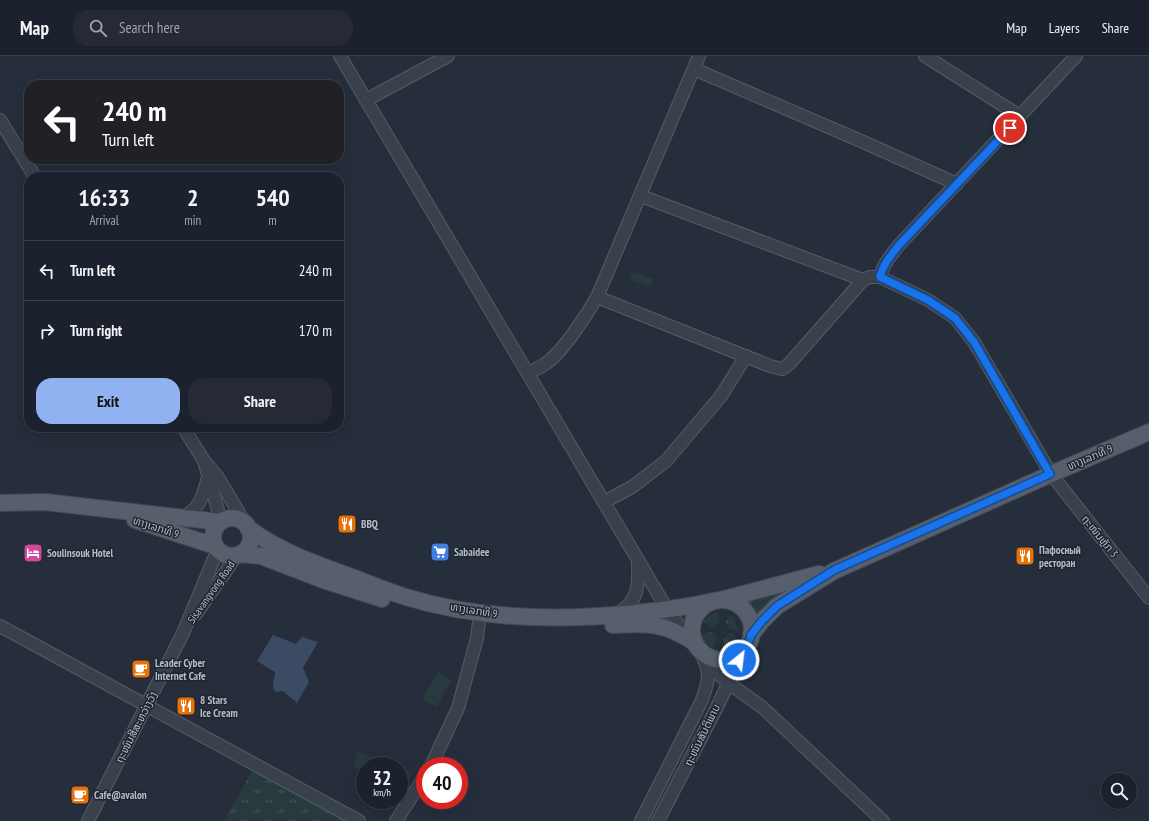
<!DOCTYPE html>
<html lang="en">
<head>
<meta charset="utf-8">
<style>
  :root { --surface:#1c222d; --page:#252a35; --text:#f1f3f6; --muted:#a0a4aa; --line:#3a3f49; --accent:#91b2f1 }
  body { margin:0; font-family:"PT Sans Narrow","Noto Sans Lao",sans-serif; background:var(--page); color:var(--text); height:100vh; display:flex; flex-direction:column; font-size:15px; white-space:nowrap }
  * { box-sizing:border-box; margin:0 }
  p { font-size:13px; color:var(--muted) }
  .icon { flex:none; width:22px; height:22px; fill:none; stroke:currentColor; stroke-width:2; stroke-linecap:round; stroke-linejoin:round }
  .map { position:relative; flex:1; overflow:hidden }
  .panel { position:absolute; left:24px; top:116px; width:320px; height:260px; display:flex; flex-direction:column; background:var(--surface); border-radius:16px; box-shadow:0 4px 16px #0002,0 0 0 1px var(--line) }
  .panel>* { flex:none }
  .banner { position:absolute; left:24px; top:24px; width:320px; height:84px; border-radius:16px; box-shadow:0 4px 16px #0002,0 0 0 1px var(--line); background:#202124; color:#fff; overflow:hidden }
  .controls { position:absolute; left:1101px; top:717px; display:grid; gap:8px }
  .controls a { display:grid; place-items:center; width:36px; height:36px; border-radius:50%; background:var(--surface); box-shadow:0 4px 16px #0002,0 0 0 1px var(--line); font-size:20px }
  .speed { position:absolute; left:356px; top:701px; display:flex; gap:8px; font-size:20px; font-weight:700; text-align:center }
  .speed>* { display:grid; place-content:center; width:52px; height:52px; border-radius:50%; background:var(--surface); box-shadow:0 4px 16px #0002,0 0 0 1px var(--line); line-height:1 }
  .speed small { font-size:10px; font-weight:400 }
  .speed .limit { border:6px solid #d22; background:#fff; color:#111 }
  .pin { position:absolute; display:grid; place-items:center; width:34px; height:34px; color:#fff; margin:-17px; border:2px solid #fff; border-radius:50%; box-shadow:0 1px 4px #0007 }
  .me { position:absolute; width:44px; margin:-22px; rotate:29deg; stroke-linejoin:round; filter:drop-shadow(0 0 3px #0008) }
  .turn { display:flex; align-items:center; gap:14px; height:84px; padding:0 12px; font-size:18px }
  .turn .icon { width:52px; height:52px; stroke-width:2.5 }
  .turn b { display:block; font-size:28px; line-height:34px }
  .eta { display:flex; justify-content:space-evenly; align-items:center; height:68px; text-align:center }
  .eta b { font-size:24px; font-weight:600; line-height:28px }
  .primary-button { display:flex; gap:8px; margin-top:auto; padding:8px 12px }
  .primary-button a { flex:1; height:46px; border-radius:16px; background:var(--accent); color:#111; font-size:16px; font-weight:600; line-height:46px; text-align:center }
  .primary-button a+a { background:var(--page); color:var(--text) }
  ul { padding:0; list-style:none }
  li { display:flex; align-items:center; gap:12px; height:60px; padding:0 12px; border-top:1px solid var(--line) }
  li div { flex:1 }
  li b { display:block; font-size:15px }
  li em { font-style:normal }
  header { display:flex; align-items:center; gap:24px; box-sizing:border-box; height:56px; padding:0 20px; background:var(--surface); border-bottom:1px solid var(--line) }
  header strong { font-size:19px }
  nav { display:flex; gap:22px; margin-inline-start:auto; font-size:14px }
  .search { width:280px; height:36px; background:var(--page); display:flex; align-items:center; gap:10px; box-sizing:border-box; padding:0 14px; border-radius:16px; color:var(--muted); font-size:15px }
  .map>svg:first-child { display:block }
  .grass { fill:url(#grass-tufts) }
  .pitch { fill:#283a3d }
  .water { fill:#3c4b64 }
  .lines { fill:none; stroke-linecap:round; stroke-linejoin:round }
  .minor-casing { stroke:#545c67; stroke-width:14 }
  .major-casing { stroke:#424a55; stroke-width:18 }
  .minor { stroke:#39414c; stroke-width:12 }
  .major { stroke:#575f6c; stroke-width:16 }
  .route-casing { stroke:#114b97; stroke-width:10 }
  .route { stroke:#1a73e8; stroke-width:7 }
  .labels { text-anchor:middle; stroke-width:3; stroke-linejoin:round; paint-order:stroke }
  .street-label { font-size:11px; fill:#b5bcc8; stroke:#1e2631 }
  .poi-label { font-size:11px; font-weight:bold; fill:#b5bcc8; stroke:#1e2631; text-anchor:start }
</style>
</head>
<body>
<header>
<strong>Map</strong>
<div class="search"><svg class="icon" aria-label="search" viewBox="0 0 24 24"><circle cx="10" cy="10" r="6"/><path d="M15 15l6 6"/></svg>Search here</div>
<nav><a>Map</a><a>Layers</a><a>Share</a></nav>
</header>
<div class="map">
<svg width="1149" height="765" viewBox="0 0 1149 765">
  <defs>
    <pattern id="grass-tufts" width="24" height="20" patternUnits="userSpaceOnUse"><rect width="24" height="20" fill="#283a3d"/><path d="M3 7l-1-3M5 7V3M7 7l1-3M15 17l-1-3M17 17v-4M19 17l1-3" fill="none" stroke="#455558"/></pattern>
  </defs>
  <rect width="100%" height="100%" fill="#262e3c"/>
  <g class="grass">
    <polygon points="792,530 754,564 749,553 742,547"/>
    <polygon points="693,556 690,563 687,573 677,559"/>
    <path d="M718,556L719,566L713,571L703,566C707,560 711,558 718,556Z"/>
    <polygon points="730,559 734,563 738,574 730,574 729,571 725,567"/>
    <polygon points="712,576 717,583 713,592 703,584 701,578"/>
    <polygon points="729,577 737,580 730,590 725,593 723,583 726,582"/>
    <polygon points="254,712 349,765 224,765"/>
  </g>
  <g class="pitch">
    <polygon points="633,216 653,223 650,231 630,224"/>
    <polygon points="438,616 452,625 436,651 422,643"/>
    <polygon points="358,696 397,710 365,710 365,715 353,711"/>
    <polygon points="399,711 412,715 407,730 399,727"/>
  </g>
  <polygon class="water" points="273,579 296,588 302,581 318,586 303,612 309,626 297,647 283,635 275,636 273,630 275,616 257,605"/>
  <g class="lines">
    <g class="minor-casing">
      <g id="minor">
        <polyline points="340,0 667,553 687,581"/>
        <polyline points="925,0 1020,60"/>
        <polyline points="694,13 861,85 957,128"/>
        <polyline points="366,44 448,0"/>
        <polyline points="0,64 35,121"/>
        <polyline points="641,140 863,224"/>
        <polyline points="880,221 928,244 955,262 974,286 1051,418 1149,542"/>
        <path d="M597,241L770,310L782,313L789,308L863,224L870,221H880C883,208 892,198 900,188L1076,0"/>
        <path d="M528,317C533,314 540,312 545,308C562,297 586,260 597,241L699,0"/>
        <polyline points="183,371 204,405 217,420 245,467"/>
        <polyline points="205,408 221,465"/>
        <polyline points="604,446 632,431 666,405 721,340 746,300"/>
        <path d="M179,462C183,460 188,459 191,456C201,449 205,433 208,421"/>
        <polyline points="196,558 237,499"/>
        <path d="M616,558C639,547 639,528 638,506"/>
        <polyline points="0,570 359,765"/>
        <polyline points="707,607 727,626 762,651 883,765"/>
        <polyline points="431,710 458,652 477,582 479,566"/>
        <polyline points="88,765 183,577 218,493"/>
        <polyline points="396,765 425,720"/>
        <path d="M641,765L702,644C711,620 710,614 698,592"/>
        <polyline points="658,765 717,651 745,592"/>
      </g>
    </g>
    <g class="major-casing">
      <g id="major">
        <polyline points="0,447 45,446 220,466"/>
        <circle cx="232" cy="481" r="19"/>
        <polyline points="135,464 215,490"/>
        <path d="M248,472C279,495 313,507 349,520C368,527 386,535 406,541C480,564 560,565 636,557C663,554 689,551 714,545"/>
        <polyline points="240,498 261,500 326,525 382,543"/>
        <polyline points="721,544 819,518"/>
        <circle cx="722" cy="574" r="30"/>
        <path d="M613,569C648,567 665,567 695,587"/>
        <polyline points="751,579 761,566 777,550 834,515 1051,418 1149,376"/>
      </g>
    </g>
    <use href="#minor" class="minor"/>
    <use href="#major" class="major"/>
  </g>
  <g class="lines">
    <g class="route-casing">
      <path id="route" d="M739,604L748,588L751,579L761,566L777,550L834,514L1050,418L974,286L955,262L928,244L880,221C883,208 892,198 900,188L1010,72"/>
    </g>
    <use href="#route" class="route"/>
  </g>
  <defs>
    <g id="restaurant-square" transform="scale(1)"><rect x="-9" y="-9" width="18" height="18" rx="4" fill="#e8710a" stroke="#1e2631"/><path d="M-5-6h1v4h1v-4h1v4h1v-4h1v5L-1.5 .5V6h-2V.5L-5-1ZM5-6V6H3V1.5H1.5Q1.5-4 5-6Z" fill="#fff"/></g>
    <g id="supermarket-square" transform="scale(1)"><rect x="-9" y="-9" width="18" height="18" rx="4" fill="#3f7fe0" stroke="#1e2631"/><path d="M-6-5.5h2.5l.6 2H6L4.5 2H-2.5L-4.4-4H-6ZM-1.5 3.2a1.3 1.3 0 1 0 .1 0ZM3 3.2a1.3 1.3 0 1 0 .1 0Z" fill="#fff"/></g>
    <g id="hotel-square" transform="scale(1)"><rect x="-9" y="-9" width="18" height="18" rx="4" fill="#d1479c" stroke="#1e2631"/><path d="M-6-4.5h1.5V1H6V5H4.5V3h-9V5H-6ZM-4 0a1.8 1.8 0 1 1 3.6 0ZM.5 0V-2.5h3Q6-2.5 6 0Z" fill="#fff"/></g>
    <g id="cafe-square" transform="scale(1)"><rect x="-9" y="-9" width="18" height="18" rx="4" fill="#e8710a" stroke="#1e2631"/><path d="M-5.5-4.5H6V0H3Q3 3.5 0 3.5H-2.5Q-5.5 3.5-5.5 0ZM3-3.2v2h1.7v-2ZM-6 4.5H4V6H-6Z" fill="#fff"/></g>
  </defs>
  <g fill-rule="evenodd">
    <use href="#restaurant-square" x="347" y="468"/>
    <use href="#supermarket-square" x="440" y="496"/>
    <use href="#hotel-square" x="33" y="497"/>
    <use href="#restaurant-square" x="1025" y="500"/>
    <use href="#cafe-square" x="141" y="613"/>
    <use href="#restaurant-square" x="186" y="650"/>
    <use href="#cafe-square" x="80" y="739"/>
  </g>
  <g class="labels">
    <g class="street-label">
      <text transform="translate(1090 401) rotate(-23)" y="4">ທາງເລກທີ 9</text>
      <text transform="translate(156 471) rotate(18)" y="4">ທາງເລກທີ 9</text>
      <text transform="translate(1100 480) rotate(51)" y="4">ຖະໜົນຫຼັກ 3</text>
      <text transform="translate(211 536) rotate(-55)" y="4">Sisavangvong Road</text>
      <text transform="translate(474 554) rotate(9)" y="4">ທາງເລກທີ 9</text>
      <text transform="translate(136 671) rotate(-63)" y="4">ຖະໜົນສີສະຫວ່າງວົງ</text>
      <text transform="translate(702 679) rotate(-64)" y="4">ຖະໜົນສັນຕິພາບ</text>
    </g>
    <g class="poi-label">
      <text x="361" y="472">BBQ</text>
      <text x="1039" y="498">Пафосный<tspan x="1039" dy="13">ресторан</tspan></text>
      <text x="454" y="500">Sabaidee</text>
      <text x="47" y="501">Soulinsouk Hotel</text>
      <text x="155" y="611">Leader Cyber<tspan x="155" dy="13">Internet Cafe</tspan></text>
      <text x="200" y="648">8 Stars<tspan x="200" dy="13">Ice Cream</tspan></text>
      <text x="94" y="743">Cafe@avalon</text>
    </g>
  </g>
</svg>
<div class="controls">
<a><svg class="icon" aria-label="search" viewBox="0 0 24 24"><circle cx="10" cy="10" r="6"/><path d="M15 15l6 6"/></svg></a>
</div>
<div class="speed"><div>32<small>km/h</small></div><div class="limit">40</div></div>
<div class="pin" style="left:1010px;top:72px;background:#d93025"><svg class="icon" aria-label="arrive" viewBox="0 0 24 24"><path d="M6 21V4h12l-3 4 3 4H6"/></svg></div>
<svg class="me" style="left:739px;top:604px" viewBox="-20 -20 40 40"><circle r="17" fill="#1a73e8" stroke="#fff" stroke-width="3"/><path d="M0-11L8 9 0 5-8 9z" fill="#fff"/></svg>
<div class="banner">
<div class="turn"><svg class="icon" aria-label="left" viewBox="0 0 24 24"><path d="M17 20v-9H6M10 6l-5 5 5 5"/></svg><div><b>240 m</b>Turn left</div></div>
</div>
<section class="panel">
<div class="eta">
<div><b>16:33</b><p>Arrival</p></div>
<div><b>2</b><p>min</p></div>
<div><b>540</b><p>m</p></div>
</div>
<ul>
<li><svg class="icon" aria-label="left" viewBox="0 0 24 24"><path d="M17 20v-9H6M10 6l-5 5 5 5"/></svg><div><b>Turn left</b></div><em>240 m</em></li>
<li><svg class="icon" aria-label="right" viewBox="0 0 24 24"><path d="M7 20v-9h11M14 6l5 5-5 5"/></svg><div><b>Turn right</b></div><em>170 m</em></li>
</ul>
<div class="primary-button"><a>Exit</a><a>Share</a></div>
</section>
</div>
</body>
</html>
